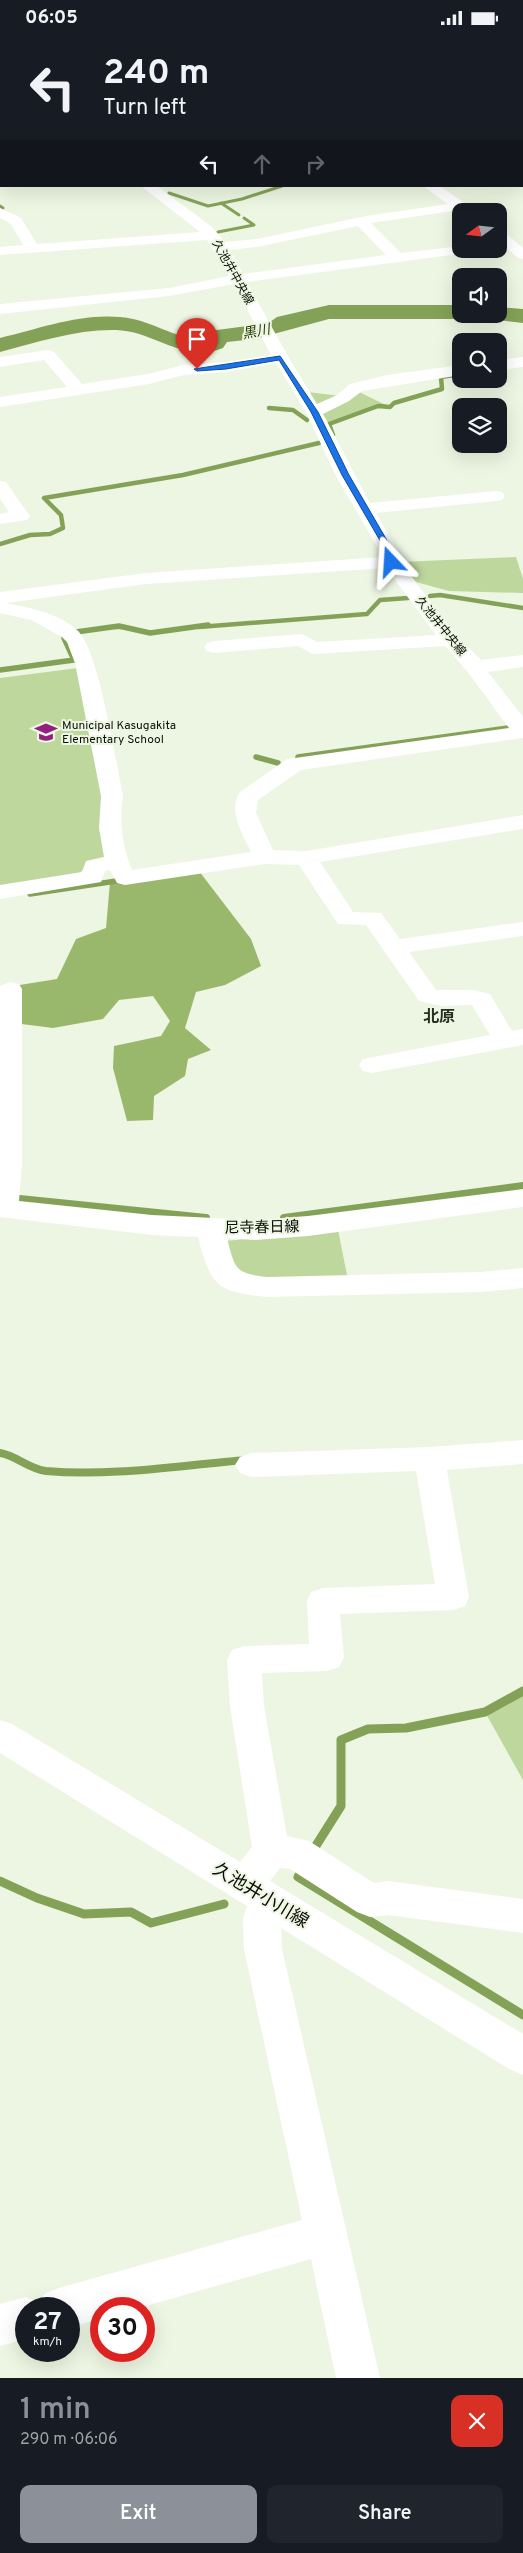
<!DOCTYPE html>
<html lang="en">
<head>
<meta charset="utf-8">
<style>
  :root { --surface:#171b24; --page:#20242c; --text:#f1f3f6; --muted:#9ea1a6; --accent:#8c9099 }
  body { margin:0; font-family:Overpass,"Noto Sans JP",sans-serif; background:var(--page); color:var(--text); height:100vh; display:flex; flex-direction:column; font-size:19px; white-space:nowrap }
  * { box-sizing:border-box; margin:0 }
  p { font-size:16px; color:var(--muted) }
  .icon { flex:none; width:28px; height:28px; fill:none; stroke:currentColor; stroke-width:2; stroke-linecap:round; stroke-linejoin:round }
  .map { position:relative; height:2343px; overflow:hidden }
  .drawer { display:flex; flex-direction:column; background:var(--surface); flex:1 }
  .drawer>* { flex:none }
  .hud { position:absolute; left:0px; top:0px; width:524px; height:152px; box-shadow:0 5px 20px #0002; background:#171b24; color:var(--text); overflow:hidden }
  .needle { width:32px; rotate:255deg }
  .buttons { position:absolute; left:452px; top:168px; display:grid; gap:10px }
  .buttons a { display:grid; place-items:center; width:55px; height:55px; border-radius:10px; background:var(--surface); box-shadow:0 5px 20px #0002; font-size:25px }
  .speed { position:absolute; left:15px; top:2262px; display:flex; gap:10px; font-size:25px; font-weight:700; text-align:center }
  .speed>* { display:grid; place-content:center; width:65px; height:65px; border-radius:50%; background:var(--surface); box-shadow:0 5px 20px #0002; line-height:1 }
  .speed small { font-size:12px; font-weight:400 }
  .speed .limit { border:8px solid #d22; background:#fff; color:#111 }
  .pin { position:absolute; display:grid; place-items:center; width:42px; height:42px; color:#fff; margin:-51px -21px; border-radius:50% 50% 50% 0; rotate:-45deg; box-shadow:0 0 5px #0007 }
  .pin .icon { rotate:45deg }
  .me { position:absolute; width:55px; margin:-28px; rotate:340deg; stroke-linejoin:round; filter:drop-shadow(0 0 4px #0008) }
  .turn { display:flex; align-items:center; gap:18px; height:105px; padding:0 20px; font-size:22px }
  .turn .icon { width:65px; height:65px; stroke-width:2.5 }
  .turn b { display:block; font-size:35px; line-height:42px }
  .lanes { display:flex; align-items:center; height:48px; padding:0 20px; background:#0003; justify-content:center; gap:25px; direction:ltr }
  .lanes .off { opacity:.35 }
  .round { display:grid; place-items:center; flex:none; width:52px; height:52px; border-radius:10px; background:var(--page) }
  .headline { display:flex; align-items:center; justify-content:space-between; height:85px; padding:0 20px }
  h1 { font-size:30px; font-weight:600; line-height:38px; color:var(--accent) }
  .primary-button { display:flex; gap:10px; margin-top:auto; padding:10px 20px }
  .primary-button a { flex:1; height:58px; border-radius:10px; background:var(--accent); color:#fff; font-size:20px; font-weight:600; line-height:58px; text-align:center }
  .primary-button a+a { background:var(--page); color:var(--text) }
  .status { display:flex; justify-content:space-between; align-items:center; height:35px; padding:0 25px; background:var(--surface); direction:ltr }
  .status svg { height:14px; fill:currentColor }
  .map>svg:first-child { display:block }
  .green { fill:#bed79d }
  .forest { fill:#99b86c }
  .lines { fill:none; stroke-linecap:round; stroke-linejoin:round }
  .stream-far4 { stroke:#84a257; stroke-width:3 }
  .stream-far3 { stroke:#84a257; stroke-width:4.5 }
  .stream-far2 { stroke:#84a257; stroke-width:5.5 }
  .stream-far1 { stroke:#84a257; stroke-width:8 }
  .stream { stroke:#84a257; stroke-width:9 }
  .river { fill:#84a257; fill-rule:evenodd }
  .minor { fill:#fff; fill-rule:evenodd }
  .route { fill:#1a73e8; stroke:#114b97 }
  .labels { text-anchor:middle; stroke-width:4; stroke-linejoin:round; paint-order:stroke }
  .far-street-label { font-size:12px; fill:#0b0d07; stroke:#edf6e2 }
  .far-poi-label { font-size:12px; fill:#0b0d07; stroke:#edf6e2; text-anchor:start }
  .far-water-label { font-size:14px; font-style:italic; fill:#293c02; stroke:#edf6e2 }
  .street-label { font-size:15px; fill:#0b0d07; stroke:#edf6e2 }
  .neighbourhood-label { font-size:16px; font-weight:bold; fill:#292f20; stroke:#edf6e2 }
  .near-street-label { font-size:18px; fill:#0b0d07; stroke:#edf6e2 }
</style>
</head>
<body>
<div class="status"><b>06:05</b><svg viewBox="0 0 49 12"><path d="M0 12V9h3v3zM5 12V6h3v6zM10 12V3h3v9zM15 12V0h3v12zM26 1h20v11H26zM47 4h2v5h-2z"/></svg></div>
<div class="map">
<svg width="523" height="2343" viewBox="0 0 523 2343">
  <rect width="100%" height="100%" fill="#edf6e2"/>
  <g class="green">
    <polygon points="357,356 390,372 378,371 329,389 307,357 350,362"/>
    <polygon points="516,522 523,544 523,558 449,556 416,547 401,527"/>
    <polygon points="78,633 105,757 110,822 91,826 78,840 0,852 0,643"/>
    <polygon points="338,1195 348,1245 243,1243 226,1227 225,1206"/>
    <polygon points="523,1656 523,1745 485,1677"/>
  </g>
  <polygon class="forest" points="199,836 251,904 261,931 225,950 196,957 185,993 211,1015 188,1024 185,1041 154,1061 153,1085 127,1086 113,1033 114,1011 161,1001 170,986 153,961 119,965 103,984 53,993 6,987 7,952 57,944 76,904 106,893 110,847"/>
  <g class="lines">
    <g class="stream-far4">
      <polyline points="169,158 208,171 242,164 282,151"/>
      <polyline points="221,168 239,180"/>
      <polyline points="0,171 3,173"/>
      <polyline points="218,197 254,190 244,183"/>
    </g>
    <g class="stream-far3">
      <polyline points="269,373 293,375 307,385"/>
      <polyline points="333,400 329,389 378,371 390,372 394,368 442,354 441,342 461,339"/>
      <polyline points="0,509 30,500 50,499 63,493 61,480 44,463 183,440 319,408"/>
      <polyline points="430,561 440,560 523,573"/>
      <polyline points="115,592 122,592"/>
      <polyline points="199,592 367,579 380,565 408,563"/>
    </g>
    <g class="stream-far2">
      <polyline points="76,597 119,591 150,598 208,590"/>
      <polyline points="0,635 74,625 64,603"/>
      <polyline points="256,722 278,728"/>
      <polyline points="298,722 508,693"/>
      <polyline points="30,859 123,845"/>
    </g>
    <g class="stream-far1">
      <polyline points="0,1162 206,1183"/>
      <polyline points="284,1183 523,1151"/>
      <path d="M0,1418C17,1421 29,1434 46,1436C112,1442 181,1430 247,1425"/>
    </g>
    <g class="stream">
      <polyline points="312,1817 341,1771 341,1705 368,1694 406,1693 485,1677 523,1656"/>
      <polyline points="303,1833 298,1842 523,1980"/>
      <polyline points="0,1846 37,1863 84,1879 131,1877 151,1888 224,1869"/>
    </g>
    <g class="river">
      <rect x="0" y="8" width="1" height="10"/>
      <path d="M329,270H461V279H471L461,284H329L255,304L227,307L223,313C183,329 155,296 116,295C77,294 38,307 0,317V303C43,293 88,275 133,284C157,289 179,305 204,304L209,296L255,290L270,287L277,282Z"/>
      <polygon points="499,272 523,274 523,288 489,284 486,279 499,279"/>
    </g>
    <g class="minor">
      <polygon points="0,0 7,0 8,1 1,1 1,4"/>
      <polygon points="124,0 149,0 150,1 125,1"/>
      <rect x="236" y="0" width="12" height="1"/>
      <polygon points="312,0 345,0 311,1"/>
      <polygon points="503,0 516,0 517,1 504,1"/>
      <rect x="522" y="25" width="1" height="8"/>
      <polygon points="0,44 1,45 1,53 0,52"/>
      <polygon points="523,73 523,82 522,82 522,73"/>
      <rect x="0" y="123" width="1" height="8"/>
      <path d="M141,151H157L212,192L225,207L257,204L366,181L448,169L423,151H440L473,174L471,176L459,175L371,188L401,218L461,211V214H476L474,217L247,247L286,318L317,369L337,360L350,349L387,340L461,330V340L362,356L349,366L323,379L370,468L496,456L502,457L505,461L502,465L496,466L376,478L401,521L400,527L457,601L481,625L523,620V632L488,637L523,682V703L301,735L258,765L256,778L273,815L306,816L523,780V794L320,827L353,877L381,878L400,904L523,887V901L409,917L436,955H474L490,959L512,996L523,994V1010L372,1038L363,1036L359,1030L363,1024L490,1000L472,970L442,971L419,966L366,890L338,889L299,830L265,829L125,850L117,848L110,835L105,836L101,847L0,864V850L82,837L86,826L104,822L99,793L101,761L75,628L67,607L62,602L31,585L0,578V557L146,538L383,522L336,441L306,377L276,328L226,337L184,340L149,349L0,372V362L67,352L44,325L0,332V322L48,315L54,317L82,349L148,339L183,330L226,327L271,320L234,249L169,261L0,279V269L169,253L229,241L207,205L0,220V212L23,210L11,189L0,183V173L21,183L37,209L200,197ZM358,191L386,220L243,239L230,215L257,212ZM386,533L436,600L317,607L302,599L214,606L207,608L204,612L207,616L214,618L298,611L313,619L445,611C469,636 488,665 509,693L295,723L287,724L240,757C227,777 243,799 251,817L132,835C122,811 119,787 123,761C116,728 99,614 77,595C58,578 31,573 6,568L146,549Z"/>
      <polygon points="499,196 504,197 523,213 523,224 518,223 499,207"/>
      <polygon points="523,322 523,332 499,335 499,325"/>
      <polygon points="0,446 6,447 27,477 30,481 27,485 0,489 0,479 9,477 0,464"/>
      <path d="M10,947L19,949L22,954V1129L19,1166L152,1180L255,1185L308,1181L523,1154V1172L308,1201L255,1205L227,1203C235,1234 235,1239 268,1242L480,1237L523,1233V1253L480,1257L268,1262C217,1257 211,1252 198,1202L152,1200L0,1182V951Z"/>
      <polygon points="523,1405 523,1429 447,1435 469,1562 465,1571 453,1575 340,1579 344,1622 339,1632 327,1636 262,1638 264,1671 287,1801 309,1806 374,1848 388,1846 523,1864 523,1898 388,1880 370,1882 357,1877 290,1834 280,1833 270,1846 523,1999 523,2040 509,2034 281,1893 282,1914 380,2343 336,2343 311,2224 135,2274 101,2274 101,2283 69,2293 69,2274 26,2274 26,2304 0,2311 0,2269 26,2262 40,2268 44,2259 59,2253 302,2185 244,1914 243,1883 247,1871 0,1718 0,1685 12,1689 240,1827 252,1812 230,1671 227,1625 232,1615 244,1611 309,1609 307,1566 311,1557 323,1553 435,1549 416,1436 251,1442 240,1438 235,1430 240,1422 251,1418 430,1412"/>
    </g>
  </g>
  <polygon class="route" points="280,321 318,377 349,440 396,521 394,529 387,527 389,521 342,440 311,377 279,325 226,334 197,336 194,334"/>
  <defs>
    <g id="school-bare" transform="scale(1.725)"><path d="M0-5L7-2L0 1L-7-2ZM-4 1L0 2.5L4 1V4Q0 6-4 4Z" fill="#93207e" stroke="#edf6e2" stroke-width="2.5" paint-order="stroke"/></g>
  </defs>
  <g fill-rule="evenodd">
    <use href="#school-bare" x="46" y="697"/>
  </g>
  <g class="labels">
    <g class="far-street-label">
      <text transform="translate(233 237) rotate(61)" y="4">久池井中央線</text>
      <text transform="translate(441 591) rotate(51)" y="4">久池井中央線</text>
    </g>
    <g class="far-poi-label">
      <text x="62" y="694">Municipal Kasugakita<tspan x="62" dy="14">Elementary School</tspan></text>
    </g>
    <g class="far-water-label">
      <text transform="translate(256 296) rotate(-11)" y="5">黒川</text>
    </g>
    <g class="street-label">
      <text transform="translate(262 1192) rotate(-1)" y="5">尼寺春日線</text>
    </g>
    <g class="neighbourhood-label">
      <text x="439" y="987">北原</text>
    </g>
    <g class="near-street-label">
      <text transform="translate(261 1860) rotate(31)" y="6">久池井小川線</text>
    </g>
  </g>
</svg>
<div class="buttons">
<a><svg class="needle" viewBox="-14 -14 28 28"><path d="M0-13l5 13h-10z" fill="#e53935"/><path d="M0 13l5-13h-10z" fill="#9ea1a6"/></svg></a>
<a><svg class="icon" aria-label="sound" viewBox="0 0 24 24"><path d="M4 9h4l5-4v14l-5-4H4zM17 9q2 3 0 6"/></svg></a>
<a><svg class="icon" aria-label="search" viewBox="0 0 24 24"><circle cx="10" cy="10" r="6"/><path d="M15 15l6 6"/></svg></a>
<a><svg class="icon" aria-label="layers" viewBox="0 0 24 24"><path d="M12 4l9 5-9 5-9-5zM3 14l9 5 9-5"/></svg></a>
</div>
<div class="speed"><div>27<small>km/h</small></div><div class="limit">30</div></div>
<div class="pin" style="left:197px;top:334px;background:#d93025"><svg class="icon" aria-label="arrive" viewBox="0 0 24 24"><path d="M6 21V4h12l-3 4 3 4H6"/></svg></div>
<svg class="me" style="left:391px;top:527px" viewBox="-20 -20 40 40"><path d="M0-17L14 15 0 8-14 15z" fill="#1a73e8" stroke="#fff" stroke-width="4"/></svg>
<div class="hud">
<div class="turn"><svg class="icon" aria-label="left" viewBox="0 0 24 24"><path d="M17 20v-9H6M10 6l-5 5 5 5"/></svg><div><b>240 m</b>Turn left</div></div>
<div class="lanes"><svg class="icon" aria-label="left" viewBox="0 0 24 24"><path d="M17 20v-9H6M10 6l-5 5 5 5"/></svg><svg class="icon off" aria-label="ahead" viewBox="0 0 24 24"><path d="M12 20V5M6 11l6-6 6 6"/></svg><svg class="icon off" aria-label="right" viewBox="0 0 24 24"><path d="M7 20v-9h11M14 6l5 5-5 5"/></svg></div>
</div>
</div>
<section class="drawer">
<div class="headline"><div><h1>1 min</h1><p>290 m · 06:06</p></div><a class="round" style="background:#d93025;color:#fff"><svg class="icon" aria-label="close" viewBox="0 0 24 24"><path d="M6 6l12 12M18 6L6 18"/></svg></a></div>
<div class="primary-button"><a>Exit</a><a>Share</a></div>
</section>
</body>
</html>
